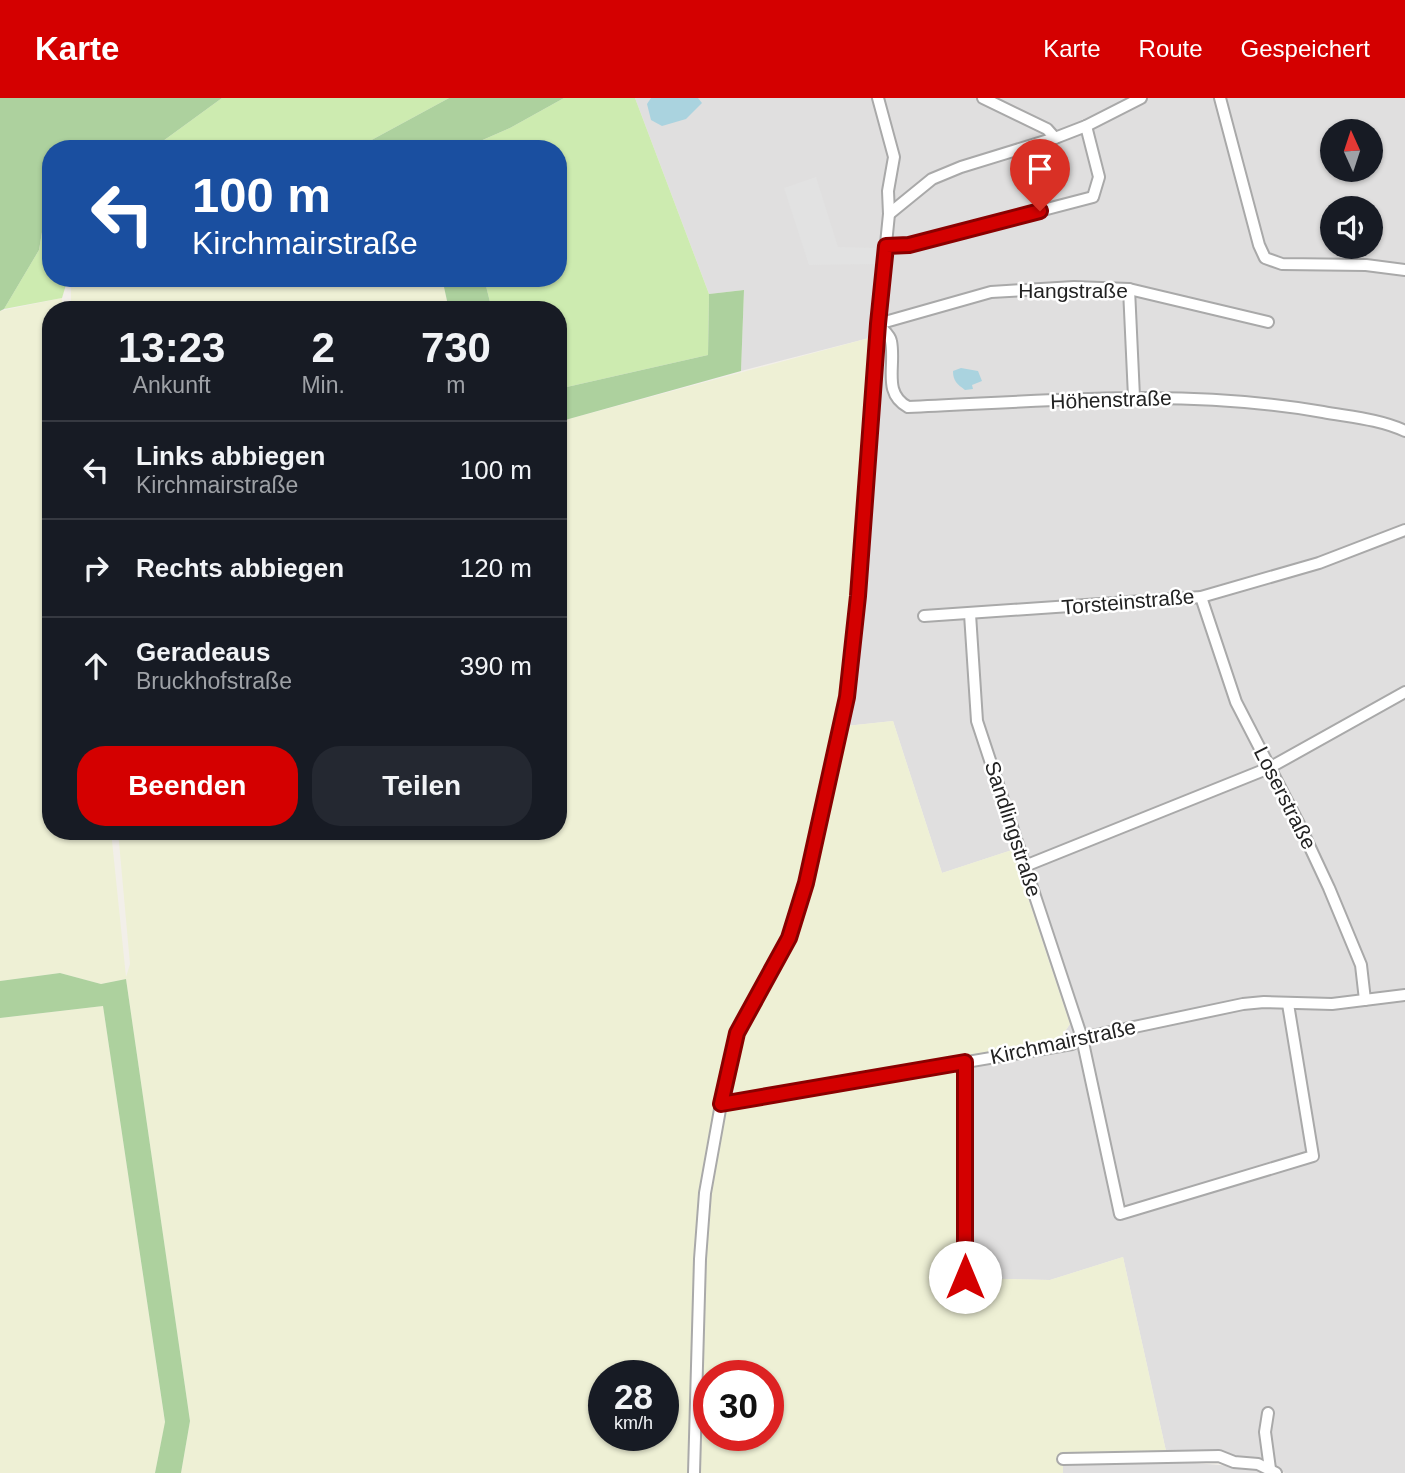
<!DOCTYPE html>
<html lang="de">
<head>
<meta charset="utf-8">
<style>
  :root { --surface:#171b24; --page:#242831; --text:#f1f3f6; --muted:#9ea1a6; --line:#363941; --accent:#d40000 }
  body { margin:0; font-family:Arial,sans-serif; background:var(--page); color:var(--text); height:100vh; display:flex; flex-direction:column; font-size:26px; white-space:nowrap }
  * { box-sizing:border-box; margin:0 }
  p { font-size:23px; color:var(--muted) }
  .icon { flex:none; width:38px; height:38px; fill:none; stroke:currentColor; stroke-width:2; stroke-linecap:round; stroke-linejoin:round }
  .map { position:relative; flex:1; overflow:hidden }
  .sheet { position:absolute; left:42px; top:203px; width:525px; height:539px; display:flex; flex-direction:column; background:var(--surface); border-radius:28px; box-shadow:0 2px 5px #0004 }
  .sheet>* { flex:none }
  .top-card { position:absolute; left:42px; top:42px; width:525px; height:147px; border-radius:28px; box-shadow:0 2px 5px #0004; background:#1a4fa0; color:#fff; overflow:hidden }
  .needle { width:46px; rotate:357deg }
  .tools { position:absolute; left:1320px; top:21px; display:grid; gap:14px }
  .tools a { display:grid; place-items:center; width:63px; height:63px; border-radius:50%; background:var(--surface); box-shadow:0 2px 5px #0004; font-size:35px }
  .speed { position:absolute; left:588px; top:1262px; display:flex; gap:14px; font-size:35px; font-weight:700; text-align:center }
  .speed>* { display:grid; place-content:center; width:91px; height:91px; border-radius:50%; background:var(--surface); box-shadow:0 2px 5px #0004; line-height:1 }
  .speed small { font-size:18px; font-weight:400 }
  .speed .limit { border:10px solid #d22; background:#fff; color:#111 }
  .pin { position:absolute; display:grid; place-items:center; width:60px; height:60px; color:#fff; margin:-72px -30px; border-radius:50% 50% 50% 0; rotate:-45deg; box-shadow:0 0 7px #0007 }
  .pin .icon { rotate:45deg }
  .me { position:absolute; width:77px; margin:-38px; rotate:0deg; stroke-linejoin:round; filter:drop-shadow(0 0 5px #0008) }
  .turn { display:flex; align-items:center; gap:24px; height:147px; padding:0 35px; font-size:32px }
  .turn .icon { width:91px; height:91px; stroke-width:2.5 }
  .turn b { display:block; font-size:49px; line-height:60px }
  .eta { display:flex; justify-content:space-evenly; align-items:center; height:119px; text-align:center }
  .eta b { font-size:42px; font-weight:700; line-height:49px }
  .primary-button { display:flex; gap:14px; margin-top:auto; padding:14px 35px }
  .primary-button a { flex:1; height:80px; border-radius:28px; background:var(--accent); color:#fff; font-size:28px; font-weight:700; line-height:80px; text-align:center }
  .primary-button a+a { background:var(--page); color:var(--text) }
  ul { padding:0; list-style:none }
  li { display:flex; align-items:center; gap:21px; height:98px; padding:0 35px; border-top:2px solid var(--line) }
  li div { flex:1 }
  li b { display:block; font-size:26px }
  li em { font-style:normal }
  header { display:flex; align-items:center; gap:42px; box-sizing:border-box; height:98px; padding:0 35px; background:var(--accent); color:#fff }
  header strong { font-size:33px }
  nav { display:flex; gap:38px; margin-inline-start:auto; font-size:24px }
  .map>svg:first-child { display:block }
  .residential { fill:#e0dfdf; fill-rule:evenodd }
  .farmland { fill:#eef0d5; fill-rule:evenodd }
  .grass { fill:#cdebb0 }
  .forest { fill:#add19e }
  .parking { fill:#e2e2e2 }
  .water { fill:#aad3df }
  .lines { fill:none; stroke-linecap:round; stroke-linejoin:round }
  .minor-casing { stroke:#a9a9a9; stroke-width:14 }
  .minor { stroke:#fff; stroke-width:10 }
  .route-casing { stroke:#8a0000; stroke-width:18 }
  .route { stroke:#d40000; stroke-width:12 }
  .labels { text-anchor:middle; stroke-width:5; stroke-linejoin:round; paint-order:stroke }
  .street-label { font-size:21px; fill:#222; stroke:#fff }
</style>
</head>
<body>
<header>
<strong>Karte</strong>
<nav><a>Karte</a><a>Route</a><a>Gespeichert</a></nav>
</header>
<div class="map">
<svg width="1405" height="1375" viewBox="0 0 1405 1375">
  <rect width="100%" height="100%" fill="#f2efe9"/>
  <path class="residential" d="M635,0H1405V1375H1285L1261,1362L1167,1353L1170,1363L1256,1370L1265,1375H1063L1062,1359L1166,1353L1123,1159L1050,1182L958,1180L970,971L1059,942L1070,926L1012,752L942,775L893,623L846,628L842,599L869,240L741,273L744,192L709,196ZM1332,33H1370V72H1332ZM1332,110H1370V149H1332Z"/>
  <g class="farmland">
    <polygon points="71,180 442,180 449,212 71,212"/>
    <path d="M62,200L63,212H51V733H111L126,879L130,866L118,733H558V324L869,240L842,599L799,785L780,844L755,889L766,894L792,841L808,788L846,628L893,623L942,775L1012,752L1070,926L1059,942L736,997L731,981L724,1015L734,1009L960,970L958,1180L1050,1182L1123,1159L1166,1353L1063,1359V1375H181L190,1323L126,881L101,886L60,875L0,883V213ZM604,1278H663V1337H604ZM709,1278H768V1337H709Z"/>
    <polygon points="103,908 165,1325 155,1375 0,1375 0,920"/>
  </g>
  <g class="grass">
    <polygon points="222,0 449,0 355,51 98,51 163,43"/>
    <polygon points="564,0 635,0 709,196 708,257 558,291 558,212 492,212 484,180 558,180 558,51 462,51 510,30"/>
    <polygon points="51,94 51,180 68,180 62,200 4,211 39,152 48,98"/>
  </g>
  <g class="forest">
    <polygon points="0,0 222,0 163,43 98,51 51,51 51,94 48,98 39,152 4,211 0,213"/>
    <polygon points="449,0 564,0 510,30 462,51 355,51"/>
    <polygon points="442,180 484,180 492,212 449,212"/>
    <polygon points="744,192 741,273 558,324 558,291 708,257 709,196"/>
    <polygon points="60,875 101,886 126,881 190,1323 181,1375 155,1375 165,1324 103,908 0,920 0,883"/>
  </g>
  <polygon class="parking" points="816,79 838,149 876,150 876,166 809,167 784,90"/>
  <g class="water">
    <polygon points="651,0 698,0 702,5 686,21 662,28 651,22 647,6"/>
    <path d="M961,270L978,273L982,283L972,287L973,291L965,292C957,286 953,283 953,273Z"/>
  </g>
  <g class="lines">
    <g class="minor-casing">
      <g id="minor">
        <polyline points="983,0 1047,31 1055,40"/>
        <polyline points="1220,0 1259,147 1265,160 1282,166 1366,167 1405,172"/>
        <polyline points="889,116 932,81 961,69 1055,40 1086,28 1141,0"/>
        <polyline points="886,148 909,147 1093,99 1099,79 1086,28"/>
        <polyline points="1129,191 1134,299"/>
        <path d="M878,226C882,231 890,237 891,243C896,268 882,295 908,309C1047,303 1185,290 1323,314C1350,319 1379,321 1405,333"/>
        <polyline points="878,226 991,194 1074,189 1129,191 1268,224"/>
        <polyline points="1201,499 1236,604 1300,728 1329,790 1361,867 1365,902"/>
        <polyline points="970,516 977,623 1082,940 1120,1116 1313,1058 1288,906"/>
        <polyline points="924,518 1201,499 1319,465 1405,432"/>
        <polyline points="1025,768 1269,670 1405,594"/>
        <polyline points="721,1006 1072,946 1082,940 1243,906 1264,904 1332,906 1405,897"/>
        <polyline points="965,1179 965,964"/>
        <polyline points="1268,1315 1265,1334 1270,1371"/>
        <polyline points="1063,1361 1219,1358 1234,1364 1258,1366 1276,1375"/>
        <polyline points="694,1375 700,1161 705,1095 721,1006 737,935 789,840 805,785 847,599 858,498 878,226 889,116 888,93 894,59 878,0"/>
      </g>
    </g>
    <use href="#minor" class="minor"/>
  </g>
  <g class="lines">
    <g class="route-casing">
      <polyline id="route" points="965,1179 965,964 721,1006 737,935 789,840 806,785 847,599 858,498 878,226 886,148 909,147 1040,113"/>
    </g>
    <use href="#route" class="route"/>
  </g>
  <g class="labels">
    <g class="street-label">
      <text x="1073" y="200">Hangstraße</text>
      <text transform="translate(1111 302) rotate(-2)" y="7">Höhenstraße</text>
      <text transform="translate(1128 504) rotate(-5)" y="7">Torsteinstraße</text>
      <text transform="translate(1285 700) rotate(63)" y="7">Loserstraße</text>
      <text transform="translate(1013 731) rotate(72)" y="7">Sandlingstraße</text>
      <text transform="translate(1063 944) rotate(-12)" y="7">Kirchmairstraße</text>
    </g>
  </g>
</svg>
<div class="tools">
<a><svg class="needle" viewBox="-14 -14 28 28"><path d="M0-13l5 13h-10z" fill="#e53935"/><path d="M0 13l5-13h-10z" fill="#9ea1a6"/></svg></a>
<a><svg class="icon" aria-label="sound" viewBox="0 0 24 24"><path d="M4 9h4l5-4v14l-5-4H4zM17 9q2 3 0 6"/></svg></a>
</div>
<div class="speed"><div>28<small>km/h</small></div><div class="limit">30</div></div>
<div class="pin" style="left:1040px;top:113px;background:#d93025"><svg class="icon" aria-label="arrive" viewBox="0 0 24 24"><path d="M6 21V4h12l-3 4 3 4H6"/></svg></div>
<svg class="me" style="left:965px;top:1179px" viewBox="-20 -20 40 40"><circle r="19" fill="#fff"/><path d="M0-13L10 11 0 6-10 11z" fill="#d40000"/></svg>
<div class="top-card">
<div class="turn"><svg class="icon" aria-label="left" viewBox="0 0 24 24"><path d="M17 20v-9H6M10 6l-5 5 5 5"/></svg><div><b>100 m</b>Kirchmairstraße</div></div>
</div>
<section class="sheet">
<div class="eta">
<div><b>13:23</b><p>Ankunft</p></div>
<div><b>2</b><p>Min.</p></div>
<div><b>730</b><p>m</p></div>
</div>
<ul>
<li><svg class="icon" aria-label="left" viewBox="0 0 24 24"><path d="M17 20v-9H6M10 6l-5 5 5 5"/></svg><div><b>Links abbiegen</b><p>Kirchmairstraße</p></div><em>100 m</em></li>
<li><svg class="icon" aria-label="right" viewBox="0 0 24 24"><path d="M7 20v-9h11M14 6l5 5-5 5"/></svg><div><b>Rechts abbiegen</b></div><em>120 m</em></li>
<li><svg class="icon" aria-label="ahead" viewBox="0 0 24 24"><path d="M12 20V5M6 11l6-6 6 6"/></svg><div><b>Geradeaus</b><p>Bruckhofstraße</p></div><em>390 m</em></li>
</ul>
<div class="primary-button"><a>Beenden</a><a>Teilen</a></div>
</section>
</div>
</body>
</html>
